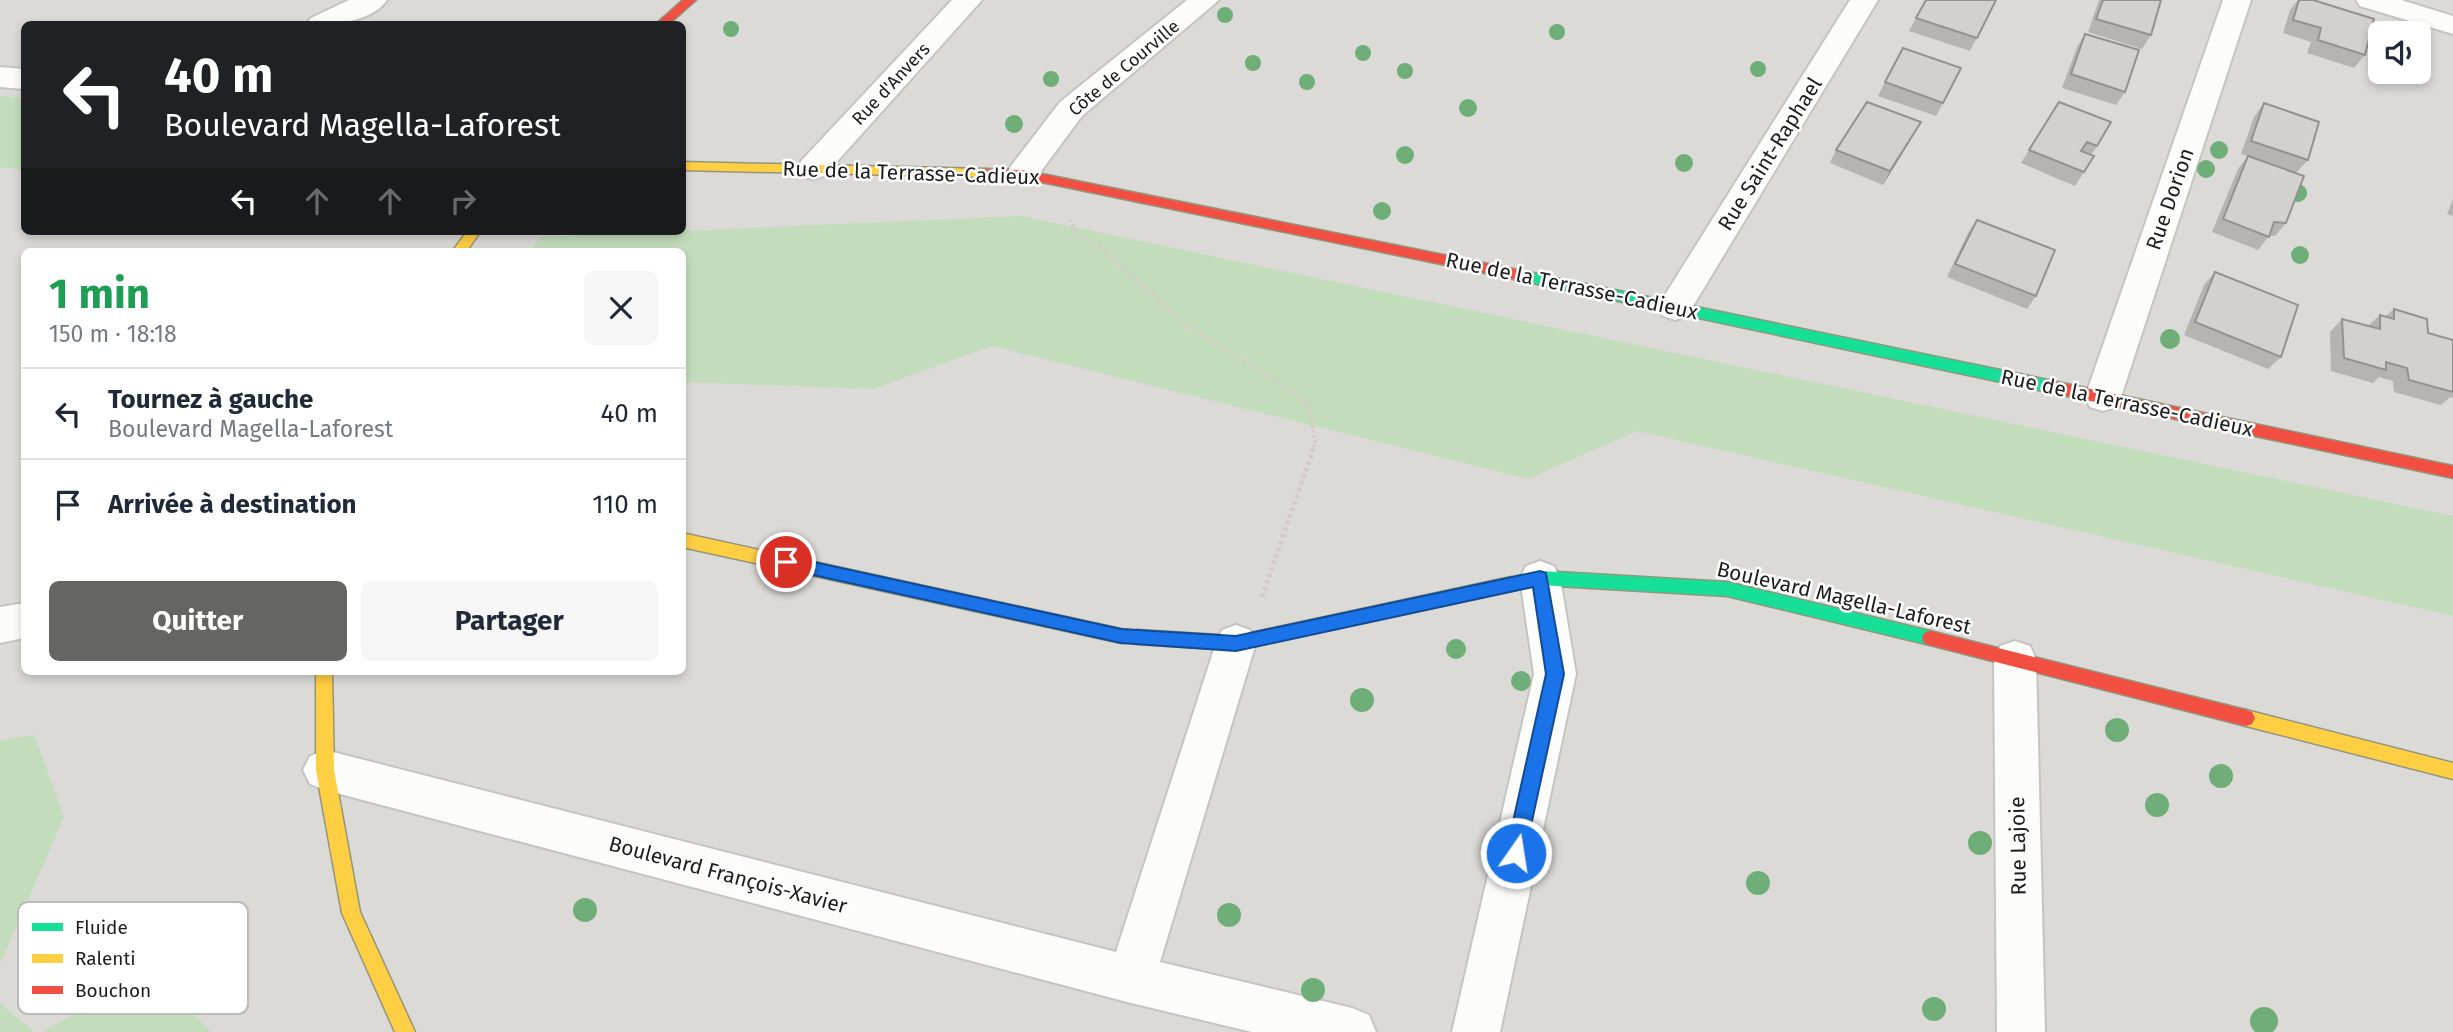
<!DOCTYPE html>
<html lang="fr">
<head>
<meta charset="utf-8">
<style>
  :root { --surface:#fff; --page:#f6f6f7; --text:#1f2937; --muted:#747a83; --line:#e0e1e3; --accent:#656563 }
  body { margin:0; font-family:"Fira Sans",sans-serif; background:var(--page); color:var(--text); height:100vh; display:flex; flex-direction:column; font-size:26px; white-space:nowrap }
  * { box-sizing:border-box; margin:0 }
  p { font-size:23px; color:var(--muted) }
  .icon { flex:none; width:38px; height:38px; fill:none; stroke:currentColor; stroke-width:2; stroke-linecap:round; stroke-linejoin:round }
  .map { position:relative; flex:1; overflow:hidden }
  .details { position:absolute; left:21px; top:248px; width:665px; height:427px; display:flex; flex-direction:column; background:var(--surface); border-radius:10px; box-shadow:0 4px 10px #0003 }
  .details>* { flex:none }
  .hud { position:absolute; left:21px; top:21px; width:665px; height:214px; border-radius:10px; box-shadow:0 4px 10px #0003; background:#202124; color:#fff; overflow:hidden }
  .tools { position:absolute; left:2368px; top:21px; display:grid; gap:14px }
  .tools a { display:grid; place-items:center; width:63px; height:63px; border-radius:10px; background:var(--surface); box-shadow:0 4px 10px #0003; font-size:35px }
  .pin { position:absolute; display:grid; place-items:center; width:60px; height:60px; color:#fff; margin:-30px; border:4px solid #fff; border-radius:50%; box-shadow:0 2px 7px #0007 }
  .me { position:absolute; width:77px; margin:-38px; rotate:13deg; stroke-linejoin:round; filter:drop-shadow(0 0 5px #0008) }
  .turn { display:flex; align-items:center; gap:24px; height:147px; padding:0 28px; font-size:32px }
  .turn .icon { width:91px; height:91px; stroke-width:2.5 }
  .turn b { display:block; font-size:49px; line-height:60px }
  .lanes { display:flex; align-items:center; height:66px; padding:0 28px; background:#0003; justify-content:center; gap:35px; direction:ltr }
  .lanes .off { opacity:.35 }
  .round { display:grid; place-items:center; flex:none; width:74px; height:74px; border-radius:10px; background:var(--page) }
  .overview { display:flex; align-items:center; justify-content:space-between; height:119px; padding:0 28px }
  h1 { font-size:42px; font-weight:700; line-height:52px; color:#1e9e55 }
  .cta { display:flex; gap:14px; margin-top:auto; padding:14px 28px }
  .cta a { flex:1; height:80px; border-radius:10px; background:var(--accent); color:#fff; font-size:28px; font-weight:700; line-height:80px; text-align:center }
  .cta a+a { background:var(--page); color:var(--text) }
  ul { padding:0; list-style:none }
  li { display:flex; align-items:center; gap:21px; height:91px; padding:0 28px; border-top:2px solid var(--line) }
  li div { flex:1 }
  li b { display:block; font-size:26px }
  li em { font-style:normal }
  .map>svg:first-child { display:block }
  .residential { fill:#dbdad7; fill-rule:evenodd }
  .forest { fill:#c3dcbb }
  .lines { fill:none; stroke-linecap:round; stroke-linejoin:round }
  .street-casing { stroke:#c4c4c2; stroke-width:4 }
  .fast-casing { stroke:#92967e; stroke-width:3 }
  .slow-casing { stroke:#92967e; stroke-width:3 }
  .jam-casing { stroke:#92967e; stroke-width:3 }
  .path-far1 { stroke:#d6cac6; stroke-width:3.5; stroke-dasharray:2.5 2.5; stroke-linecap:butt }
  .path { stroke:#d6cac6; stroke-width:5; stroke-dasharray:3.5 3.5; stroke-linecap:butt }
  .street { fill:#fcfcfb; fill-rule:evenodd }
  .fast { fill:#16e098; fill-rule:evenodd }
  .slow { fill:#ffcf43; fill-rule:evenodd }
  .jam { fill:#f24e42; fill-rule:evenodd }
  .tree { fill:#70ae79 }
  .wall { fill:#b5b4b0 }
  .shaded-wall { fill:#939290 }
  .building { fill:#d2d1cd; stroke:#939290; stroke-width:2 }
  .route { fill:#1a73e8; stroke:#114b97; stroke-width:2 }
  .labels { text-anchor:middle; stroke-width:5; stroke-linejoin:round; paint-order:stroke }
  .far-street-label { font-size:18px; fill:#1d1d1d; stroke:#fff }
  .street-label { font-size:21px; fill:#1d1d1d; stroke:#fff }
  .key { fill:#fff; stroke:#bbb; stroke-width:2 }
  .key-label { font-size:19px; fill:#1d1d1d }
</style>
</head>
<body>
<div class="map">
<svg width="2453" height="1032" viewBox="0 0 2453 1032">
  <rect width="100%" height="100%" fill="#ecebe6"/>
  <path class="residential" d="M0,0H2453V1032H0ZM24,24H682V231H24ZM2380,33H2418V72H2380ZM24,252H682V672H24Z"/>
  <g class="forest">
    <polygon points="0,96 24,98 24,170 0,167"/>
    <polygon points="1021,216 2453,516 2453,616 1637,431 1528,479 992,346 873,389 683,382 682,252 529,252 540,237"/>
    <polygon points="34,735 64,817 0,964 0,740"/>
    <polygon points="150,970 211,1032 43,1032"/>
    <polygon points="0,1003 34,1032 0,1032"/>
  </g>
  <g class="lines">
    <g class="street-casing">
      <g id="street">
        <path d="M349,0H387C372,22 331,26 306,24L311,18Z"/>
        <polygon points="952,0 982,0 824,176 813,179 802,176 797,168 802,160"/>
        <polygon points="1187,0 1219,0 1082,116 1033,182 1022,185 1011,182 1006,174 1011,166 1060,102"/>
        <polygon points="1850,0 1878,0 1687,316 1675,320 1663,316 1658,307 1663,298"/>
        <polygon points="2223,0 2251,0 2121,397 2116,407 2103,411 2090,407 2085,397"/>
        <polygon points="2356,0 2401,0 2453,16 2453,34 2360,6"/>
        <polygon points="0,67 24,69 24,89 0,87"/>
        <polygon points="1540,561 1554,566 1560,578 1576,674 1500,1032 1452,1032 1534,674 1520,578 1526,566"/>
        <polygon points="24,603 24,638 0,643 0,607"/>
        <polygon points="1236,625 1250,630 1256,643 1160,962 1352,1008 1369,1015 1376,1032 1252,1032 1131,1003 325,790 310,784 303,770 310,756 325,750 1116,952 1216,643 1222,630"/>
        <polygon points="2015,641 2030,646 2036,659 2045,1032 1997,1032 1994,659 2000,646"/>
      </g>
    </g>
    <g class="fast-casing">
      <g id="fast">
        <polygon points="1528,272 2048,380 2055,386 2048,392 1523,281 1521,277"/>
        <polygon points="1540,571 1727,582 1930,631 1936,633 1938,638 1936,643 1930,645 1727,596 1540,585 1511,591 1505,589 1503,584 1505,579"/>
      </g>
    </g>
    <g class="slow-casing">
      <g id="slow">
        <polygon points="682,162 986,169 993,173 986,177 682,170"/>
        <polygon points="467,231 481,231 466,252 452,252"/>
        <polygon points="682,533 1121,629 1143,632 1145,637 1143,642 1121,643 682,547"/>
        <polygon points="316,672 332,672 334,770 360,912 415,1032 395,1032 342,913 316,770"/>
        <polygon points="2246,710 2453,763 2453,779 2246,726 2240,724 2237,718 2240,712"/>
      </g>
    </g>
    <g class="jam-casing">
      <g id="jam">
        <polygon points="683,0 696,0 669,24 656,24"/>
        <polygon points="986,169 1022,170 1528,272 1535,277 1528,282 1022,178 981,176 979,173"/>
        <polygon points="2048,380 2453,466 2453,478 2048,392 2041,386"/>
        <polygon points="1511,577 1517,579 1519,584 1517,589 1511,591 1236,650 1137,644 1131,642 1129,637 1131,632 1137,630 1236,636"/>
        <polygon points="1930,631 2246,710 2252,712 2255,718 2252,724 2246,726 1930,645 1924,643 1922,638 1924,633"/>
      </g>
    </g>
    <polyline class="path-far1" points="1070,220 1078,234 1103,250 1188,327 1280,383 1310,407 1315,443 1313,449"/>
    <polyline class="path" points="1262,597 1314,447"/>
    <use href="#street" class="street"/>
    <use href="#fast" class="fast"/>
    <use href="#slow" class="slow"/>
    <use href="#jam" class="jam"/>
  </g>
  <g class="tree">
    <circle cx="1225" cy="15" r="8"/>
    <circle cx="731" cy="29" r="8"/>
    <circle cx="1557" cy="32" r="8"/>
    <circle cx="1363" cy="53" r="8"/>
    <circle cx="1253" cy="63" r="8"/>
    <circle cx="1758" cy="69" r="8"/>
    <circle cx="1405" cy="71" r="8"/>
    <circle cx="1051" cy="79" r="8"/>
    <circle cx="1307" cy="82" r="8"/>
    <circle cx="1468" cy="108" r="9"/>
    <circle cx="1014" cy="124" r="9"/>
    <circle cx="2219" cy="150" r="9"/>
    <circle cx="1405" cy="155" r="9"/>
    <circle cx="1684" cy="163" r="9"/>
    <circle cx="2206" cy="169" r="9"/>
    <circle cx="2298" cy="193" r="9"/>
    <circle cx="1382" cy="211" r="9"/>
    <circle cx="2300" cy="255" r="9"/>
    <circle cx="2170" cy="339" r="10"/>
    <circle cx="1456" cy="649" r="10"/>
    <circle cx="1521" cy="681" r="10"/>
    <circle cx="1362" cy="700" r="12"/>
    <circle cx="2117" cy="730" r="12"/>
    <circle cx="2221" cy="776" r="12"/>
    <circle cx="2157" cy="805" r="12"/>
    <circle cx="1980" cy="843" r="12"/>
    <circle cx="1758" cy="883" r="12"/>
    <circle cx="585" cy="910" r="12"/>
    <circle cx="1229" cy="915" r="12"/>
    <circle cx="1313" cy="990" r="12"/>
    <circle cx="1934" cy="1009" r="12"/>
    <circle cx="2264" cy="1021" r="14"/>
  </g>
  <g class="wall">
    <polygon points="1926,0 1996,0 1970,51 1909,31"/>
    <polygon points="2099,0 2161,0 2151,35 2142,49 2088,32"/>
    <polygon points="2298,0 2313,0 2365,55 2354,68 2307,53 2311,42 2283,33 2290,10"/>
    <polygon points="2085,34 2125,92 2116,105 2062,88 2077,47"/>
    <polygon points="1885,82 1943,103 1936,116 1878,96"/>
    <polygon points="2059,102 2097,146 2091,155 2084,172 2075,186 2021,163"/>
    <polygon points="2264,103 2308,160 2296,173 2286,223 2275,236 2269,236 2258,250 2212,232 2238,169 2248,156 2241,154 2254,117"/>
    <polygon points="1921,122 1883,185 1830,163 1836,150"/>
    <polygon points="2453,199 2453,216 2447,214"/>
    <polygon points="1977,220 2036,296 2027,309 1947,277 1968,233"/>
    <polygon points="2215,272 2281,357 2268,369 2184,335 2204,285"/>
    <polygon points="2394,309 2428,333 2453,340 2453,398 2450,397 2441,405 2394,392 2393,381 2379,377 2373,383 2331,371 2330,332 2342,319 2368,326 2380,315 2386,316"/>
  </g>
  <polygon class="shaded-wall" points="1921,122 1913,136 1883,185 1890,171"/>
  <g class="building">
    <polygon points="1926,0 1996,0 1977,38 1916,18"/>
    <polygon points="2103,0 2161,0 2151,35 2096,19"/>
    <polygon points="2299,0 2313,0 2374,19 2365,55 2318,40 2321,28 2293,20"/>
    <polygon points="2085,34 2139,50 2125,92 2071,74"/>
    <polygon points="1903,48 1961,68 1943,103 1885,82"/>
    <polygon points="1867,102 1921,122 1890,171 1836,150"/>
    <polygon points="2059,102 2111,122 2097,146 2087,142 2081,151 2094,156 2084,172 2029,150"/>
    <polygon points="2264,103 2319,122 2308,160 2251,141"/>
    <polygon points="2248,156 2304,176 2286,223 2274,222 2269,237 2223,219"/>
    <polygon points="1977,220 2055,250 2036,296 1955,264"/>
    <polygon points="2215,272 2298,305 2281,357 2195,322"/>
    <polygon points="2394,309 2427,319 2428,333 2453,340 2453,392 2409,380 2407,368 2386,362 2386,370 2344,358 2342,319 2380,329 2380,315 2394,319"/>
  </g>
  <polygon class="route" points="786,556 1121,629 1236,636 1540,571 1546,573 1564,674 1525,853 1522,860 1516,862 1509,860 1506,853 1546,674 1533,587 1236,651 1121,643 786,569 780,567 777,562 780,558"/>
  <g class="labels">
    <g class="far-street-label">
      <text transform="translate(1124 68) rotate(-40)" y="6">Côte de Courville</text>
      <text transform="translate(891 84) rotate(-47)" y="6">Rue d'Anvers</text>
    </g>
    <g class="street-label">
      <text transform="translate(1770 154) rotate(-58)" y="7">Rue Saint-Raphael</text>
      <text transform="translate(911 173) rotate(2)" y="7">Rue de la Terrasse-Cadieux</text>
      <text transform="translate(2170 199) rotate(-71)" y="7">Rue Dorion</text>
      <text transform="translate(1572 286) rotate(12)" y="7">Rue de la Terrasse-Cadieux</text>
      <text transform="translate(2127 403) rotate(12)" y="7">Rue de la Terrasse-Cadieux</text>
      <text transform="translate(1844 598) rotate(13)" y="7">Boulevard Magella-Laforest</text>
      <text transform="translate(2018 846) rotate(-91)" y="7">Rue Lajoie</text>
      <text transform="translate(728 875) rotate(15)" y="7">Boulevard François-Xavier</text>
    </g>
  </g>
  <rect x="18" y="902" width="230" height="112" rx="10" class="key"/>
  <rect x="32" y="923" width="31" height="8" fill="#16e098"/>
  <rect x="32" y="954" width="31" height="9" fill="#ffcf43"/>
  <rect x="32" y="986" width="31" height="8" fill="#f24e42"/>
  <g class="key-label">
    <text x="75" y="934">Fluide</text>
    <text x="75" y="965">Ralenti</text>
    <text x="75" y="997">Bouchon</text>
  </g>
</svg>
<div class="tools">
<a><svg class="icon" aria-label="sound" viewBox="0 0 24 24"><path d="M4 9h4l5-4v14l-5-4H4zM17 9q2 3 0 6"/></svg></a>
</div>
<div class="pin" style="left:786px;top:562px;background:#d93025"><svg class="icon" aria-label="arrive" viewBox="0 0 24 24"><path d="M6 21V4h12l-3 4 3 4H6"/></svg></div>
<svg class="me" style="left:1516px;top:853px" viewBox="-20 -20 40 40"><circle r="17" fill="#1a73e8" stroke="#fff" stroke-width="3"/><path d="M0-11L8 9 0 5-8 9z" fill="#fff"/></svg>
<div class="hud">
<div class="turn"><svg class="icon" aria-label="left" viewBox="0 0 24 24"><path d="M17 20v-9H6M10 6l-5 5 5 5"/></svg><div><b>40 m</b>Boulevard Magella-Laforest</div></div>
<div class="lanes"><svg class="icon" aria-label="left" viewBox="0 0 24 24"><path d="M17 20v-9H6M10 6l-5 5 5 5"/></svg><svg class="icon off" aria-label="ahead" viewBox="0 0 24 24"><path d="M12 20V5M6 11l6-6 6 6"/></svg><svg class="icon off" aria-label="ahead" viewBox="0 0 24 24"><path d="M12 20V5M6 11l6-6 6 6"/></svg><svg class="icon off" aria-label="right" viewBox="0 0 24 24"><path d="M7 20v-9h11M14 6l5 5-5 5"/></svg></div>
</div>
<section class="details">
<div class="overview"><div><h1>1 min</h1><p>150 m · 18:18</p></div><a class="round"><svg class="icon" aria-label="close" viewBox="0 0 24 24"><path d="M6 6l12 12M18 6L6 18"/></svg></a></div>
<ul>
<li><svg class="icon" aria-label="left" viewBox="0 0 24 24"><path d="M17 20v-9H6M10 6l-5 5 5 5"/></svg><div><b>Tournez à gauche</b><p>Boulevard Magella-Laforest</p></div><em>40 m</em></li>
<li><svg class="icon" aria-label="arrive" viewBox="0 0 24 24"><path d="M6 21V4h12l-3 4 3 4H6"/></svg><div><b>Arrivée à destination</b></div><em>110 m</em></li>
</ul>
<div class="cta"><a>Quitter</a><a>Partager</a></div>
</section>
</div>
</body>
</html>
